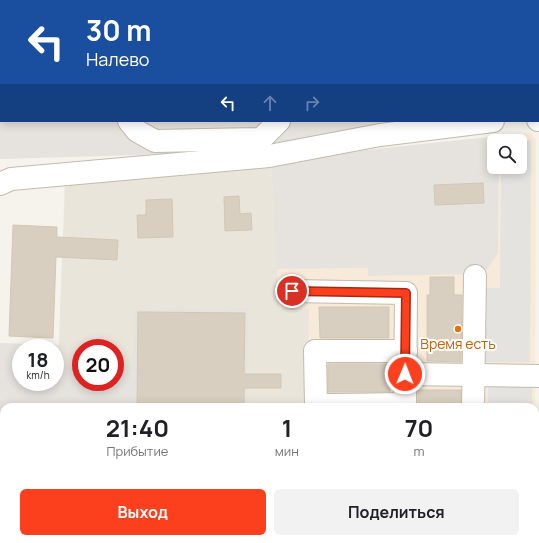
<!DOCTYPE html>
<html lang="ru">
<head>
<meta charset="utf-8">
<style>
  :root { --surface:#fff; --page:#f2f2f2; --text:#202124; --muted:#757577; --accent:#fc3f1d }
  body { margin:0; font-family:Manrope,sans-serif; background:var(--page); color:var(--text); height:100vh; display:flex; flex-direction:column; font-size:15px; white-space:nowrap }
  * { box-sizing:border-box; margin:0 }
  p { font-size:13px; color:var(--muted) }
  .icon { flex:none; width:22px; height:22px; fill:none; stroke:currentColor; stroke-width:2; stroke-linecap:round; stroke-linejoin:round }
  .map { position:relative; flex:1; overflow:hidden }
  .drawer { position:absolute; left:0px; top:403px; width:539px; height:140px; display:flex; flex-direction:column; background:var(--surface); border-radius:12px 12px 0 0; box-shadow:0 2px 10px #0003 }
  .drawer>* { flex:none }
  .hud { position:absolute; left:0px; top:0px; width:539px; height:122px; box-shadow:0 2px 10px #0003; background:#1a4fa0; color:#fff; overflow:hidden }
  .controls { position:absolute; left:487px; top:134px; display:grid; gap:8px }
  .controls a { display:grid; place-items:center; width:40px; height:40px; border-radius:6px; background:var(--surface); box-shadow:0 2px 10px #0003; font-size:20px }
  .speed { position:absolute; left:12px; top:339px; display:flex; gap:8px; font-size:20px; font-weight:700; text-align:center }
  .speed>* { display:grid; place-content:center; width:52px; height:52px; border-radius:50%; background:var(--surface); box-shadow:0 2px 10px #0003; line-height:1 }
  .speed small { font-size:10px; font-weight:400 }
  .speed .limit { border:6px solid #d22; background:#fff; color:#111 }
  .pin { position:absolute; display:grid; place-items:center; width:34px; height:34px; color:#fff; margin:-17px; border:2px solid #fff; border-radius:50%; box-shadow:0 1px 4px #0007 }
  .me { position:absolute; width:44px; margin:-22px; rotate:1deg; stroke-linejoin:round; filter:drop-shadow(0 0 3px #0008) }
  .turn { display:flex; align-items:center; gap:14px; height:84px; padding:0 20px; font-size:18px }
  .turn .icon { width:52px; height:52px; stroke-width:2.5 }
  .turn b { display:block; font-size:28px; line-height:34px }
  .lanes { display:flex; align-items:center; height:38px; padding:0 20px; background:#0003; justify-content:center; gap:20px; direction:ltr }
  .lanes .off { opacity:.35 }
  .eta { display:flex; justify-content:space-evenly; align-items:center; height:68px; text-align:center }
  .eta b { font-size:24px; font-weight:700; line-height:28px }
  .action { display:flex; gap:8px; margin-top:auto; padding:8px 20px }
  .action a { flex:1; height:46px; border-radius:6px; background:var(--accent); color:#fff; font-size:16px; font-weight:700; line-height:46px; text-align:center }
  .action a+a { background:var(--page); color:var(--text) }
  .map>svg:first-child { display:block }
  .residential { fill:#eae5da }
  .commercial { fill:#f7ead8 }
  .industrial { fill:#e6e2dd; fill-rule:evenodd }
  .parking { fill:#e5e3e0 }
  .building { fill:#d8cfc1; stroke:#d3c7b4 }
  .lines { fill:none; stroke-linecap:round; stroke-linejoin:round }
  .minor-casing { stroke:#c2bbae; stroke-width:24 }
  .minor { stroke:#fff; stroke-width:22 }
  .route-casing { stroke:#a42913; stroke-width:10 }
  .route { stroke:#fc3f1d; stroke-width:7 }
  .food-dot { fill:#e8710a; stroke:#fff; stroke-width:1.5 }
  .labels { text-anchor:middle; stroke-width:4; stroke-linejoin:round; paint-order:stroke }
  .food-label { font-size:14px; fill:#c56008; stroke:#fff }
</style>
</head>
<body>
<div class="map">
<svg width="539" height="543" viewBox="0 0 539 543">
  <rect width="100%" height="100%" fill="#f6f3ec"/>
  <polygon class="residential" points="271,163 280,308 309,308 308,407 247,407 247,308 132,366 115,366 115,348 81,348 81,365 58,365 65,182"/>
  <polygon class="commercial" points="531,133 536,140 535,450 535,407 308,407 309,309 279,307 277,269 368,268 368,276 484,274 498,253 499,167 520,167 520,141 499,141 499,136"/>
  <g class="industrial">
    <polygon points="63,0 539,0 539,109 538,109 538,1 62,1"/>
    <polygon points="0,47 1,47 1,121 428,121 260,149 139,155 0,159"/>
    <polygon points="499,136 499,141 494,141 494,167 499,167 498,253 484,274 368,276 368,268 277,269 271,163 375,149"/>
    <path d="M248,308L247,407H4V525H0V343L58,345V365H81V382H115V366H132L135,310ZM21,348H55V382H21Z"/>
  </g>
  <g class="parking">
    <polygon points="501,140 531,140 530,362 478,362 479,288 500,288 501,167 520,167 520,141 501,141"/>
    <rect x="488" y="383" width="44" height="24"/>
  </g>
  <g class="building">
    <polygon points="483,183 484,203 435,205 434,185"/>
    <polygon points="239,196 240,214 251,213 252,230 225,231 224,197"/>
    <polygon points="172,199 173,237 138,238 137,215 146,215 146,200"/>
    <polygon points="13,225 57,227 57,237 118,240 117,260 56,257 53,338 9,336"/>
    <polygon points="430,277 454,277 454,295 462,295 461,362 427,361 427,295 430,295"/>
    <polygon points="319,307 389,307 389,338 320,338"/>
    <polygon points="138,312 245,313 244,374 281,374 281,388 244,388 244,407 137,407"/>
    <polygon points="328,364 389,364 390,392 328,392"/>
    <rect x="418" y="390" width="43" height="17"/>
  </g>
  <g class="lines">
    <g class="minor-casing">
      <g id="minor">
        <polyline points="494,0 495,1"/>
        <polyline points="118,1 119,0"/>
        <polyline points="538,120 539,120"/>
        <polyline points="129,121 137,131 155,141 261,139 279,121"/>
        <polyline points="0,184 11,179 269,156 380,135 493,121"/>
        <polyline points="292,291 406,293 405,407"/>
        <polyline points="405,374 539,376"/>
        <polyline points="337,405 405,404"/>
        <polyline points="337,407 337,405 316,405 315,351 406,351"/>
        <polyline points="473,407 475,276"/>
        <polyline points="189,539 313,543"/>
        <polyline points="338,539 338,543"/>
        <polyline points="89,543 173,539"/>
        <polyline points="513,543 539,539"/>
      </g>
    </g>
    <use href="#minor" class="minor"/>
  </g>
  <g class="lines">
    <g class="route-casing">
      <polyline id="route" points="292,291 406,293 405,374"/>
    </g>
    <use href="#route" class="route"/>
  </g>
  <circle class="food-dot" cx="458" cy="329" r="4"/>
  <g class="labels">
    <g class="food-label">
      <text x="458" y="349">Время есть</text>
    </g>
  </g>
</svg>
<div class="controls">
<a><svg class="icon" aria-label="search" viewBox="0 0 24 24"><circle cx="10" cy="10" r="6"/><path d="M15 15l6 6"/></svg></a>
</div>
<div class="speed"><div>18<small>km/h</small></div><div class="limit">20</div></div>
<div class="pin" style="left:292px;top:291px;background:#d93025"><svg class="icon" aria-label="arrive" viewBox="0 0 24 24"><path d="M6 21V4h12l-3 4 3 4H6"/></svg></div>
<svg class="me" style="left:405px;top:374px" viewBox="-20 -20 40 40"><circle r="17" fill="#fc3f1d" stroke="#fff" stroke-width="3"/><path d="M0-11L8 9 0 5-8 9z" fill="#fff"/></svg>
<div class="hud">
<div class="turn"><svg class="icon" aria-label="left" viewBox="0 0 24 24"><path d="M17 20v-9H6M10 6l-5 5 5 5"/></svg><div><b>30 m</b>Налево</div></div>
<div class="lanes"><svg class="icon" aria-label="left" viewBox="0 0 24 24"><path d="M17 20v-9H6M10 6l-5 5 5 5"/></svg><svg class="icon off" aria-label="ahead" viewBox="0 0 24 24"><path d="M12 20V5M6 11l6-6 6 6"/></svg><svg class="icon off" aria-label="right" viewBox="0 0 24 24"><path d="M7 20v-9h11M14 6l5 5-5 5"/></svg></div>
</div>
<section class="drawer">
<div class="eta">
<div><b>21:40</b><p>Прибытие</p></div>
<div><b>1</b><p>мин</p></div>
<div><b>70</b><p>m</p></div>
</div>
<div class="action"><a>Выход</a><a>Поделиться</a></div>
</section>
</div>
</body>
</html>
